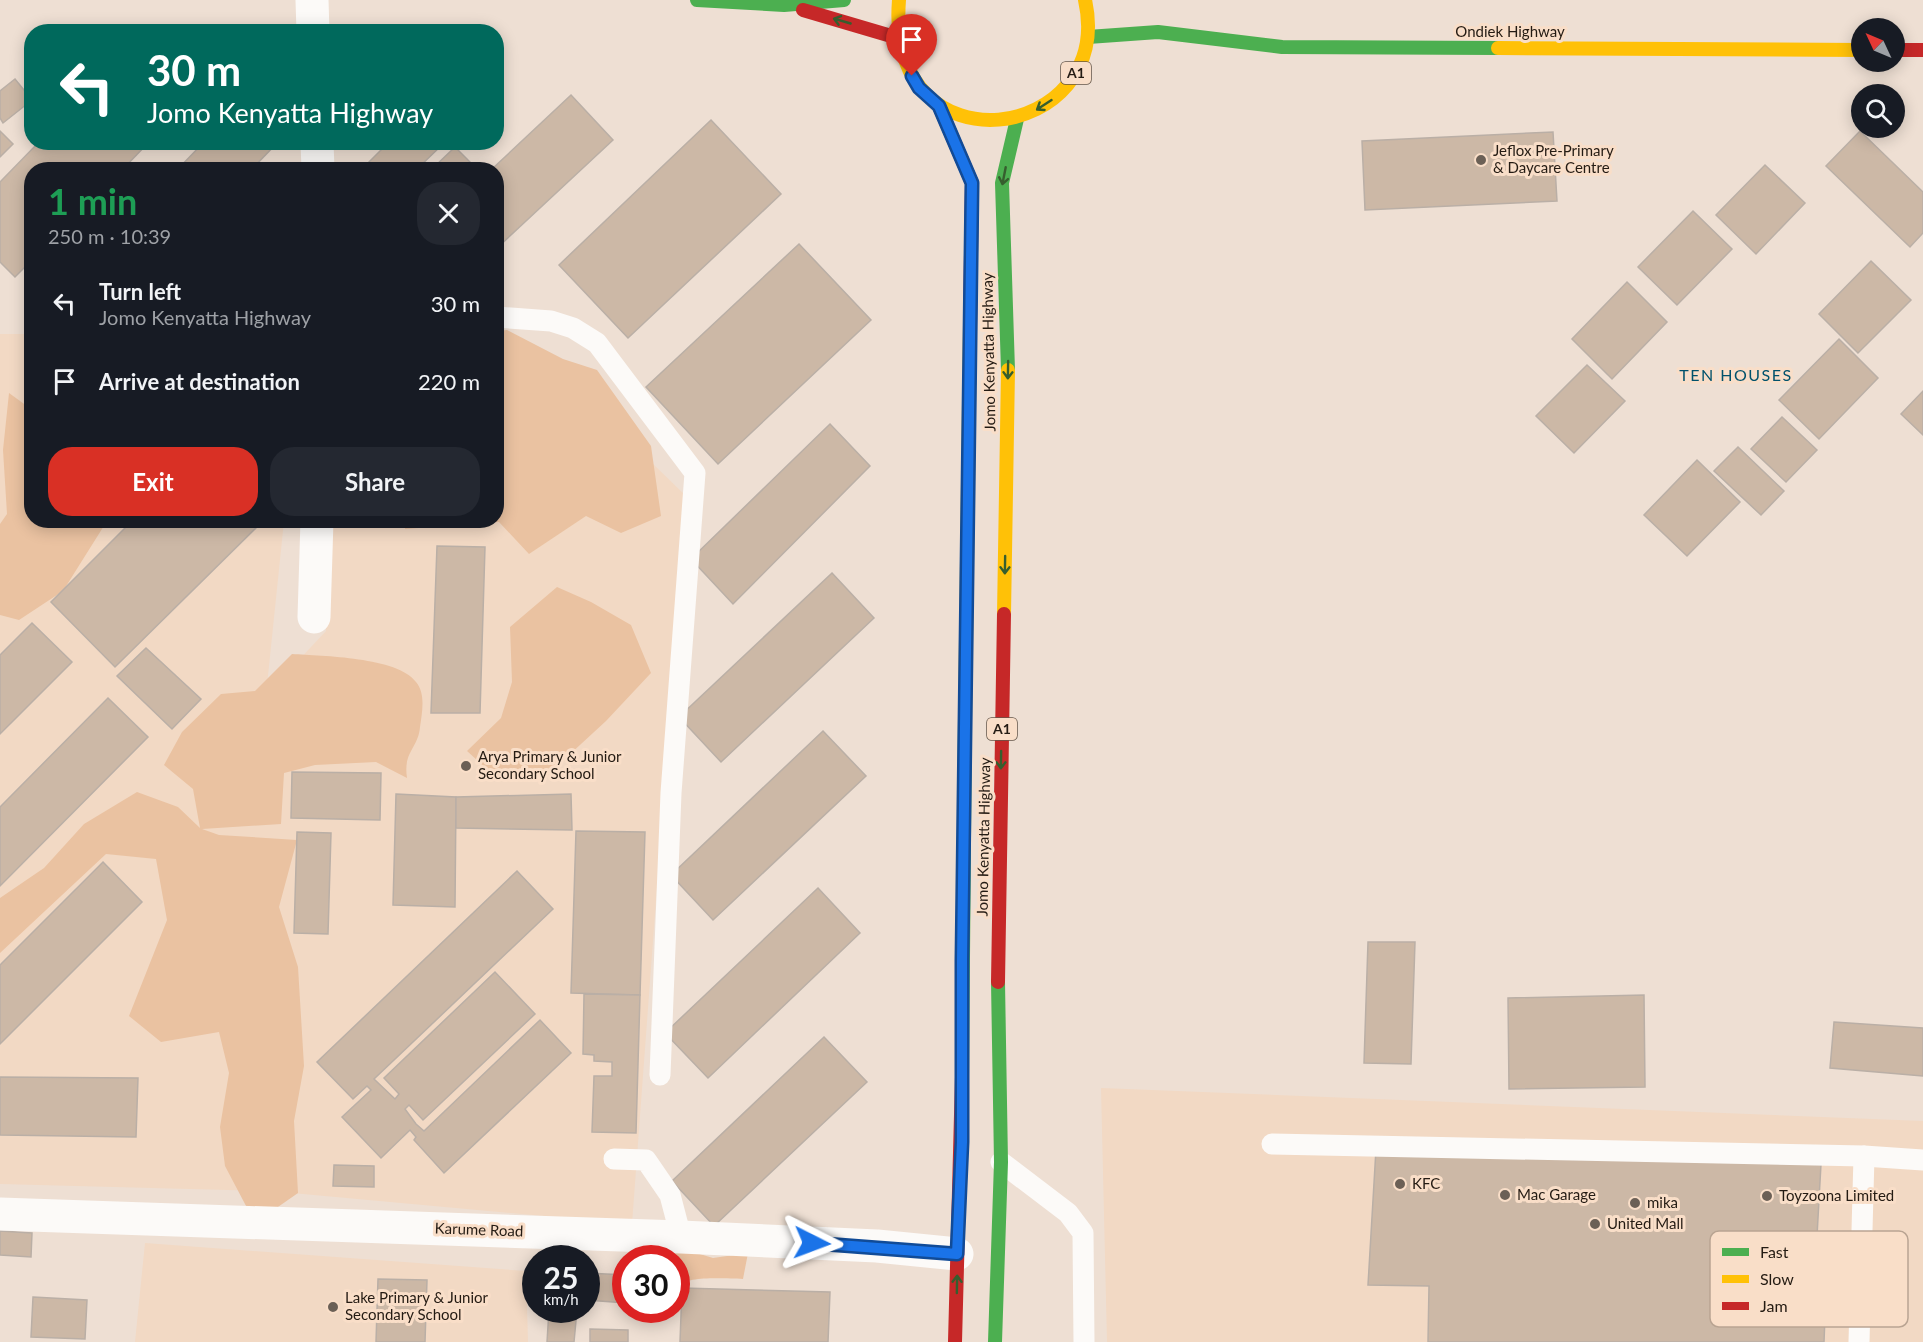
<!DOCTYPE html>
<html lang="en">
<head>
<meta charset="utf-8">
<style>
  :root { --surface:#171b24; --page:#242831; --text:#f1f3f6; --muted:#9ea1a6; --accent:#d93025 }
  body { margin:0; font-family:Lato,sans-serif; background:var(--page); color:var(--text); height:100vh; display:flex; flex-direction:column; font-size:22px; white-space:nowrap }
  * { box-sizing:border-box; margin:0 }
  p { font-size:20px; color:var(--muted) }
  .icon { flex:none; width:33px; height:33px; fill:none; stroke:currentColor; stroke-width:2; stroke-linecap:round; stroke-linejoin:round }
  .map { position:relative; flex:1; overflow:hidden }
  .details { position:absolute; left:24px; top:162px; width:480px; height:366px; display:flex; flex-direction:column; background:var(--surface); border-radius:24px; box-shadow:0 3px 15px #0003 }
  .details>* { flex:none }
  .guide { position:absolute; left:24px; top:24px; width:480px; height:126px; border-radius:24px; box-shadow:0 3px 15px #0003; background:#00695c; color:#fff; overflow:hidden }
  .needle { width:39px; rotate:314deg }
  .controls { position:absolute; left:1851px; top:18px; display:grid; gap:12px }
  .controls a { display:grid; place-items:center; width:54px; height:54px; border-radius:50%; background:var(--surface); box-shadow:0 3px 15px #0003; font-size:30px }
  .speed { position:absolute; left:522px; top:1245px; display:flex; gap:12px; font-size:30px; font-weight:700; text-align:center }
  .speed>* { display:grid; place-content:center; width:78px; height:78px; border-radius:50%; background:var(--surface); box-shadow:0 3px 15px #0003; line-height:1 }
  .speed small { font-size:15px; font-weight:400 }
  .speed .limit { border:9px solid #d22; background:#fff; color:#111 }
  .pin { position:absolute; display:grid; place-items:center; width:51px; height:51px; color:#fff; margin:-62px -26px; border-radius:50% 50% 50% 0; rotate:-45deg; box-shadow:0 0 6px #0007 }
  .pin .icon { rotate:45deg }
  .me { position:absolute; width:66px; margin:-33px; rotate:93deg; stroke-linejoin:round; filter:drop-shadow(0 0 4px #0008) }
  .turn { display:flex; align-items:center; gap:21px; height:126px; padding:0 24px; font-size:27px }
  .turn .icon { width:78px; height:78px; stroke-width:2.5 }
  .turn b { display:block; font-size:42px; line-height:51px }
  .round { display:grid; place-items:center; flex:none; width:63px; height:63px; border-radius:24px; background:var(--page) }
  .summary { display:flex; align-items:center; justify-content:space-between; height:102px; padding:0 24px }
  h1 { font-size:36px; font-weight:700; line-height:45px; color:#1e9e55 }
  .button { display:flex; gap:12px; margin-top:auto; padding:12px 24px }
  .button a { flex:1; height:69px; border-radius:24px; background:var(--accent); color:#fff; font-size:24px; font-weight:700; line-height:69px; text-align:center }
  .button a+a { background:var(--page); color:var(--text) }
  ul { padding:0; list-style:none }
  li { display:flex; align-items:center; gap:18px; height:78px; padding:0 24px }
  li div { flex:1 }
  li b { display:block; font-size:22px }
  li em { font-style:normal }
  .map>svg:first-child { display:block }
  .built { fill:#f2d9c4 }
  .green { fill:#eac2a1 }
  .building { fill:#ccb8a6; stroke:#baafa6; stroke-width:1.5 }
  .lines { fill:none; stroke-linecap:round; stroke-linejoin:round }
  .lane { stroke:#fcfaf8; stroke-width:21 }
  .street { stroke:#fcfaf8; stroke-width:33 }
  .fast { stroke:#4caf50; stroke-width:14 }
  .slow { stroke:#ffc107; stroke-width:14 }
  .jam { stroke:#c62828; stroke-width:14 }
  .oneway { stroke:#365e2e }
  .route-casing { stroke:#114b97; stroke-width:15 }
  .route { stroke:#1a73e8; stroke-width:10 }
  .poi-dot { fill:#6b6056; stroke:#f9dec8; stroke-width:2 }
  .labels { text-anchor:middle; stroke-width:6; stroke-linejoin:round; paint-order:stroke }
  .shield { fill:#f9dec8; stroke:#645649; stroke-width:1.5 }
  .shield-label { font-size:14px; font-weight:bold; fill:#241b13 }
  .street-label { font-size:15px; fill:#241b13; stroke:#f9dec8 }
  .poi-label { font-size:15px; fill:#241b13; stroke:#f9dec8; text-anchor:start }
  .neighbourhood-label { font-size:16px; letter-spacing:1.5px; fill:#00516b; stroke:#f9dec8 }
  .key { fill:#f9dec8; stroke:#b9a492; stroke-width:1.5 }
  .key-label { font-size:16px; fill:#241b13 }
</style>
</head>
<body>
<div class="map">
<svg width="1923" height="1342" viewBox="0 0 1923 1342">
  <rect width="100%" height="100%" fill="#eedfd3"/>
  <g class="built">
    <polygon points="0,334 31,334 32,520 284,521 266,695 326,631 326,521 496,520 616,428 686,496 632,1224 270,1191 0,1184"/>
    <polygon points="1101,1088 1923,1121 1923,1342 1107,1342"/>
    <polygon points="145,1243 526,1271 528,1342 135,1342"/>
  </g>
  <g class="green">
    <polygon points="507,330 563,359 597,370 651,446 661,516 621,533 586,516 529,554 499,522 405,529 406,521 496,520 497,331"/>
    <polygon points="9,393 31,409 32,520 107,521 63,591 19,620 0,615 0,524 7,514 3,450"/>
    <polygon points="557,587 591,602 631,625 651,673 606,721 568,756 531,781 499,780 467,751 501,718 512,682 510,627"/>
    <path d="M292,654C322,656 398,657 416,682C426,694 422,712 420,727C418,749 403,751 407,778L376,762L315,765L284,773L281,824L202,829L219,835L297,840L279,907L298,967L304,1066L294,1121L298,1193L255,1223L225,1166L220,1127L229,1073L219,1032L161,1042L129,1016L167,920L156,859L106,854L0,953V898L44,868L84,824L137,792L178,807L200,828L193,789L164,765L182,732L221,694L255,691Z"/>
    <path d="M667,1244L713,1258L748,1253L743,1279C727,1279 687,1275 677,1287L676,1258H646Z"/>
  </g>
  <g class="building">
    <polygon points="15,79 32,100 3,123 0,118 0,91"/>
    <polygon points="571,95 613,140 496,249 496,170 491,170"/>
    <polygon points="711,120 781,194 628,338 559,265"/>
    <polygon points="0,131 13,144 0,157"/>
    <polygon points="1860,131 1923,192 1923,233 1910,247 1826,166"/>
    <polygon points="1553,132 1557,201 1365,210 1362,141"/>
    <polygon points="39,142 149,142 122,170 32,170 32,260 15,277 0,262 0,182"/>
    <polygon points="204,142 278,142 251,170 177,170"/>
    <polygon points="389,142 445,142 416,170 361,170"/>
    <polygon points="455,147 476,168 431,170"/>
    <polygon points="1765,165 1805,203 1756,254 1716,215"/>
    <polygon points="1693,211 1732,249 1677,305 1638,267"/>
    <polygon points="799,244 871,320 718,464 646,387"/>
    <polygon points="1871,261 1911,300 1858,353 1819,314"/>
    <polygon points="1627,282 1667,322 1612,379 1572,339"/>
    <polygon points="1839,339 1878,378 1819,439 1779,400"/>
    <polygon points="30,353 32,353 32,393 29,393"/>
    <polygon points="1587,365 1625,401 1574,453 1536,416"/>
    <polygon points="1923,391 1923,435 1901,414"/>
    <polygon points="1782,417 1817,450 1786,482 1751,449"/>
    <polygon points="830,424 870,466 733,604 691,559"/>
    <polygon points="1738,447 1784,491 1761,515 1714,471"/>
    <polygon points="1697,460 1740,502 1687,556 1644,515"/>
    <polygon points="133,520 264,520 115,667 51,602"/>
    <polygon points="437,546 485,547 480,713 431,713"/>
    <polygon points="832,573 874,618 721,762 679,717"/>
    <polygon points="32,623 72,662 0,734 0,655"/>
    <polygon points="146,648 201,699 172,729 117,676"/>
    <polygon points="108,698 148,737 0,886 0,807"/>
    <polygon points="823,731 866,776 713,920 671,875"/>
    <polygon points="292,772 381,773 380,820 291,818"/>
    <polygon points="396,794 456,797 455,907 393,905"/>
    <polygon points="571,794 572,830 456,828 456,797"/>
    <polygon points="576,831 645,832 640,995 571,993"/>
    <polygon points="297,832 331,833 328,934 294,933"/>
    <polygon points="103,862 142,902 0,1044 0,965"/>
    <polygon points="517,871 553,909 374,1079 395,1099 399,1094 384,1078 495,972 535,1014 423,1120 409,1105 405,1109 416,1124 424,1131 540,1020 571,1053 444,1173 414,1140 416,1137 410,1130 381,1158 342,1117 371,1090 367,1086 353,1099 317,1062"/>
    <polygon points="818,888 860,933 708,1078 665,1033"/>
    <polygon points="1368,942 1415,942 1411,1064 1364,1063"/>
    <polygon points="584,994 640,995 636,1133 592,1132 594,1076 612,1076 612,1062 594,1061 594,1055 583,1054"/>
    <polygon points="1644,995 1645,1087 1509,1089 1508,998"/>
    <polygon points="1834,1022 1923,1028 1923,1076 1830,1068"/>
    <polygon points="824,1037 867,1082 714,1226 672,1181"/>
    <polygon points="0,1077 138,1078 136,1137 0,1135"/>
    <polygon points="1376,1149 1821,1164 1814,1290 1826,1291 1824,1342 1428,1342 1429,1286 1368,1285"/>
    <polygon points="334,1165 374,1166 374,1187 333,1186"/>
    <polygon points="0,1231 32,1233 31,1257 0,1255"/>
    <polygon points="586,1273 626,1275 626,1303 586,1300"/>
    <polygon points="378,1279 427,1280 425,1342 376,1342"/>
    <polygon points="682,1288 830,1292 828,1342 680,1342"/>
    <polygon points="33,1297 87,1300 85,1339 31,1337"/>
    <polygon points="549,1310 577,1310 574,1342 547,1342"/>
    <polygon points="590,1329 628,1330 628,1342 590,1342"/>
  </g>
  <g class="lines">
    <g class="lane">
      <polyline points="496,317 551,321 573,328 597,343 695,473 671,793 660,1075"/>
      <polyline points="1272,1144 1864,1156 1923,1160"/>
      <polyline points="614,1159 646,1160 670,1195 681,1237"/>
      <polyline points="1001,1162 1068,1213 1083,1233 1084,1342"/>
      <polyline points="1859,1342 1864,1156"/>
    </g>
    <g class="street">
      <polyline points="312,0 313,32"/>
      <polyline points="317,142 318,170"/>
      <polyline points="314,617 317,520"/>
      <polyline points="0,1214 681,1237 877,1246 957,1254"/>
    </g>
    <g class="fast">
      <polyline points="697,0 784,5 844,0"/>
      <polyline points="1088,37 1158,32 1282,47 1498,48"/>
      <polyline points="1008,370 1002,183 1017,119"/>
      <polyline points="962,1077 965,719"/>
      <polyline points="995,1342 1001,1162 998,982"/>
    </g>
    <g class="slow">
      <path d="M899,0C885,177 1117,142 1085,0"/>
      <polyline points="1498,48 1862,50"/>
      <polyline points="1004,614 1008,370"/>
      <polyline points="965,719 970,325"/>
    </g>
    <g class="jam">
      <polyline points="803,10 898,38"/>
      <polyline points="1894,50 1923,50"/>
      <polyline points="939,106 972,183 970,325"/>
      <polyline points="998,982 1004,614"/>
      <polyline points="955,1342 962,1077"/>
    </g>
  </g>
  <defs><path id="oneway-shaft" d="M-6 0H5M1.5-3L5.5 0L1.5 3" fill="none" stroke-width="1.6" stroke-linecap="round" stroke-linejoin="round" transform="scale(1.5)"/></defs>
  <g class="oneway">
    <use href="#oneway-shaft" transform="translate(842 21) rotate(-164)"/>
    <use href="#oneway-shaft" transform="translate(1044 105) rotate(147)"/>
    <use href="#oneway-shaft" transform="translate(1004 176) rotate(101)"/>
    <use href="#oneway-shaft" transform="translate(1008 370) rotate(91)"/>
    <use href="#oneway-shaft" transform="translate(1005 565) rotate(91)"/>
    <use href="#oneway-shaft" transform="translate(1001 760) rotate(91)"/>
    <use href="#oneway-shaft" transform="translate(957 1284) rotate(-89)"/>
  </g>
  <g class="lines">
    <g class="route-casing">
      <polyline id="route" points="812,1243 957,1254 962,1142 962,960 972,183 939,106 919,88 912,76"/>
    </g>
    <use href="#route" class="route"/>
  </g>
  <g class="poi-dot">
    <circle cx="1481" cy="160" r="6"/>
    <circle cx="466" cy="766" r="6"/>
    <circle cx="1400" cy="1184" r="6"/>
    <circle cx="1505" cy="1195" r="6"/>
    <circle cx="1767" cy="1196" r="6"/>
    <circle cx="1635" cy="1203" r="6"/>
    <circle cx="1595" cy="1224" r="6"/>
    <circle cx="333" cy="1307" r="6"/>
  </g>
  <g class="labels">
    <g class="shield">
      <rect x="1061" y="62" width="30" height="22" rx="4.5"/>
      <rect x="987" y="718" width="30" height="22" rx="4.5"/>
    </g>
    <g class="shield-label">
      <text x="1076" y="78">A1</text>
      <text x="1002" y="734">A1</text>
    </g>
    <g class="street-label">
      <text x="1510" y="37">Ondiek Highway</text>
      <text transform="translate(989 352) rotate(-91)" y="5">Jomo Kenyatta Highway</text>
      <text transform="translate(984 837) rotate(-89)" y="5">Jomo Kenyatta Highway</text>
      <text transform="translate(479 1230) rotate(2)" y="5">Karume Road</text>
    </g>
    <g class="poi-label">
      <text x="1493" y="156">Jeflox Pre-Primary<tspan x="1493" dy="17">&amp; Daycare Centre</tspan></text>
      <text x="478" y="762">Arya Primary &amp; Junior<tspan x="478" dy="17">Secondary School</tspan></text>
      <text x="1412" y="1189">KFC</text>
      <text x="1517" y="1200">Mac Garage</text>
      <text x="1779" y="1201">Toyzoona Limited</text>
      <text x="1647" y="1208">mika</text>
      <text x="1607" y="1229">United Mall</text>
      <text x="345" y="1303">Lake Primary &amp; Junior<tspan x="345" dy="17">Secondary School</tspan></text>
    </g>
    <g class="neighbourhood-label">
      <text x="1736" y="381">TEN HOUSES</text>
    </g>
  </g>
  <rect x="1710" y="1231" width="198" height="96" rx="9" class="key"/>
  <rect x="1722" y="1248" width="27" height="8" fill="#4caf50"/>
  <rect x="1722" y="1275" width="27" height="8" fill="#ffc107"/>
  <rect x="1722" y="1302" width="27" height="8" fill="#c62828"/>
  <g class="key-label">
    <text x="1760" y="1258">Fast</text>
    <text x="1760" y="1285">Slow</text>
    <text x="1760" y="1312">Jam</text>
  </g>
</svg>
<div class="controls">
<a><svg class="needle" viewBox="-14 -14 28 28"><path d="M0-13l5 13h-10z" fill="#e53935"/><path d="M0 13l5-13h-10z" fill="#9ea1a6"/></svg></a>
<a><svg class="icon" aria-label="search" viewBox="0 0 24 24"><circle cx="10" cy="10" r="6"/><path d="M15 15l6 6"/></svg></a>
</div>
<div class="speed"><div>25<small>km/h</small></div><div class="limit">30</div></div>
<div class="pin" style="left:912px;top:76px;background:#d93025"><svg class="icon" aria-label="arrive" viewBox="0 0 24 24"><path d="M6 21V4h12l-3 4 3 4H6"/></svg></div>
<svg class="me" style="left:812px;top:1243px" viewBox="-20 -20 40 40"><path d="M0-17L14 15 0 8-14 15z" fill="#1a73e8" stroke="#fff" stroke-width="4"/></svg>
<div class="guide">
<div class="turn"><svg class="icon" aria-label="left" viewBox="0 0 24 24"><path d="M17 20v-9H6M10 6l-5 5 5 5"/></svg><div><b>30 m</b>Jomo Kenyatta Highway</div></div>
</div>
<section class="details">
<div class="summary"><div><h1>1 min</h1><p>250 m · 10:39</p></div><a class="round"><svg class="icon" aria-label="close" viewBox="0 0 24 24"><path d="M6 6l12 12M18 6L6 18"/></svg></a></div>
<ul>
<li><svg class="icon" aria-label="left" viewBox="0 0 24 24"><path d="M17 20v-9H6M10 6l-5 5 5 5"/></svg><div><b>Turn left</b><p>Jomo Kenyatta Highway</p></div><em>30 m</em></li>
<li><svg class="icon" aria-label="arrive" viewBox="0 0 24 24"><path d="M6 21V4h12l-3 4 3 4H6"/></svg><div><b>Arrive at destination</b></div><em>220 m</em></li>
</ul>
<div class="button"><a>Exit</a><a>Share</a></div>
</section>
</div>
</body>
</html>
